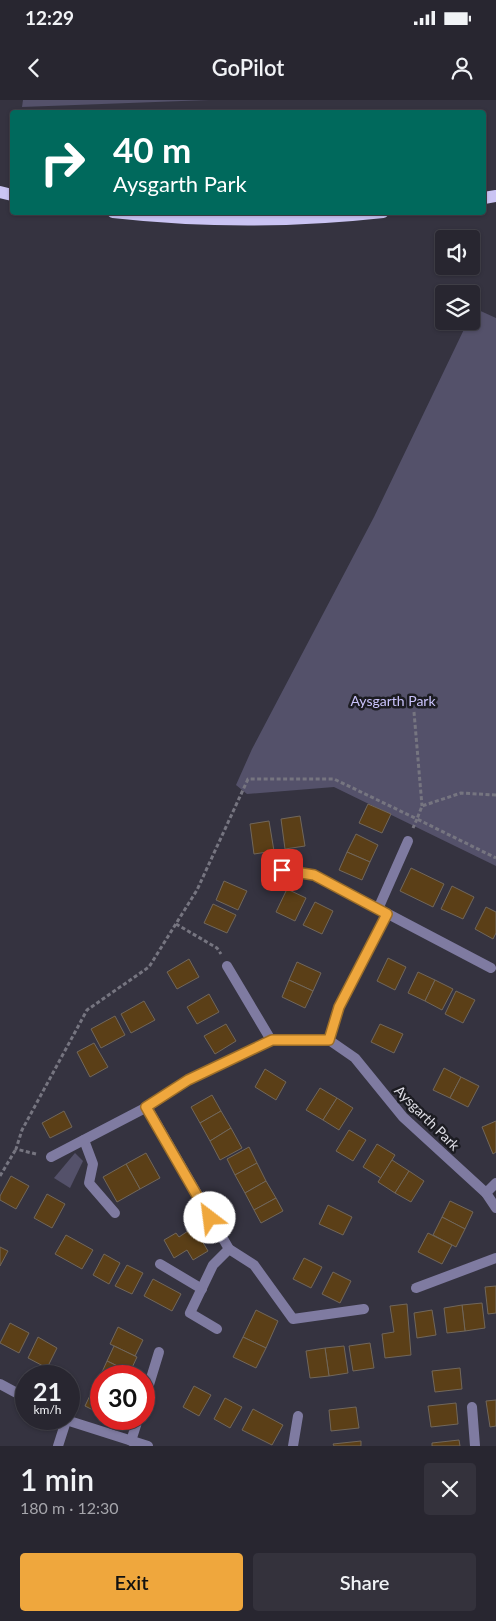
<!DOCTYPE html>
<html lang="en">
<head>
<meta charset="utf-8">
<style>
  :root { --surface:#282630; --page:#34323c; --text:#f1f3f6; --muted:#a5a5ab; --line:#44434c; --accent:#efa73d }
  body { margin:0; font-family:Lato,sans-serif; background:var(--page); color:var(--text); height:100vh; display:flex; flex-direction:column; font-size:19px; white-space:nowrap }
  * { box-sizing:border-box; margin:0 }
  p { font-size:16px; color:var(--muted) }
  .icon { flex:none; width:28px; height:28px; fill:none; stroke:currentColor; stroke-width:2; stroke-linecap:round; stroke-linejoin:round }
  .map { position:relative; height:1346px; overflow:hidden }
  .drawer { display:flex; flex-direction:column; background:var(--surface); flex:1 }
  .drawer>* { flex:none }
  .top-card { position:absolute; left:10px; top:10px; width:476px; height:105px; border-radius:5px; box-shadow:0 1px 4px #0004,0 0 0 1px var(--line); background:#00695c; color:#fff; overflow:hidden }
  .buttons { position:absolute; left:435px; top:130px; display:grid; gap:10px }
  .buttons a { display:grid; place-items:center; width:45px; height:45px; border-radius:5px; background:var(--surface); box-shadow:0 1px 4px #0004,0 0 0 1px var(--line); font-size:25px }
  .speed { position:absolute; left:15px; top:1265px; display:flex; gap:10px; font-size:25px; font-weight:700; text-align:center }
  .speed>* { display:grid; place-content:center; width:65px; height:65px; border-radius:50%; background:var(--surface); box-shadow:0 1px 4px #0004,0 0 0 1px var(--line); line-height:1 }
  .speed small { font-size:12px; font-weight:400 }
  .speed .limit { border:8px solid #d22; background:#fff; color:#111 }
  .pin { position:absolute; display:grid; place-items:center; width:42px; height:42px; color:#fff; margin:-21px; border-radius:10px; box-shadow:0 2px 8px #0006 }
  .me { position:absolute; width:55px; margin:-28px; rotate:330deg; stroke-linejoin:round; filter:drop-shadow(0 0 4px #0008) }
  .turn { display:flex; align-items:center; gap:18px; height:105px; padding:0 20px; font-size:22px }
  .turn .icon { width:65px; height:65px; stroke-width:2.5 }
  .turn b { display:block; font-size:35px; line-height:42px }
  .round { display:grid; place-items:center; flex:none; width:52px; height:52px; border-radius:5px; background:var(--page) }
  .head { display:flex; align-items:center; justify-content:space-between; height:85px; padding:0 20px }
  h1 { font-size:30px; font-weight:600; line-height:38px }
  .primary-button { display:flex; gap:10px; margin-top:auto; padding:10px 20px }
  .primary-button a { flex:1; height:58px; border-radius:5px; background:var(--accent); color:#111; font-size:20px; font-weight:600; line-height:58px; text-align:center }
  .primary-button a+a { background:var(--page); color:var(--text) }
  .status { display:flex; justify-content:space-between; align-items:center; height:35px; padding:0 25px; background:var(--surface); direction:ltr }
  .status svg { height:14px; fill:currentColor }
  header { display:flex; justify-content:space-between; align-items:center; height:65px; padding:0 20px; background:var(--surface); font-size:22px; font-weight:600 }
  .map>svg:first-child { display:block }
  .green { fill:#54516a }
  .building { fill:#5b3f17; stroke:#71675b }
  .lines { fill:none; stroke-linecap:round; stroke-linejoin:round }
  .path { stroke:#767580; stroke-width:3; stroke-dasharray:4 2.5; stroke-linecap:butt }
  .service { stroke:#7f7ba1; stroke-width:10 }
  .minor { stroke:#7f7ba1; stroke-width:10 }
  .primary { stroke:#cac4f3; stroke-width:12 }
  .route-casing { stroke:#9b6d28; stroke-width:12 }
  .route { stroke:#efa73d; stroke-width:9 }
  .labels { text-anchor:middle; stroke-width:5; stroke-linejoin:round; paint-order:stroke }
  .park-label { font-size:14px; fill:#cac3fb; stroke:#1c1c22 }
  .street-label { font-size:14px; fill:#e0dfe7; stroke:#1c1c22 }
</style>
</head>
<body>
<div class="status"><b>12:29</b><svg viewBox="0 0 49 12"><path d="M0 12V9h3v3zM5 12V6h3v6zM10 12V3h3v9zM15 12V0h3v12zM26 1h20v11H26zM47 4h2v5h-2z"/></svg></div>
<header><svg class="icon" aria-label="back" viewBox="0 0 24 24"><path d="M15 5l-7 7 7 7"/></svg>GoPilot<svg class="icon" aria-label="person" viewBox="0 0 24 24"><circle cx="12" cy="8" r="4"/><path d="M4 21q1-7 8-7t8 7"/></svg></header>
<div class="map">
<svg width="496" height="1346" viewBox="0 0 496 1346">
  <rect width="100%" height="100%" fill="#353340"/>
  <g class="green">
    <polygon points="23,0 209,0 22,7"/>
    <polygon points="474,208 496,218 496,766 334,687 247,694 236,685 252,649 374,417 468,221 471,221"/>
    <polygon points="75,1053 83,1061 70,1088 54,1078"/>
  </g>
  <g class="building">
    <polygon points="368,704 391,714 382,733 359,723"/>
    <polygon points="300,716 305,746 285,749 281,719"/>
    <polygon points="269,721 274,751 254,754 250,724"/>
    <polygon points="356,734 378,745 370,762 347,752"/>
    <polygon points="347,752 370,762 362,780 339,770"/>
    <polygon points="411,768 444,784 433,807 400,791"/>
    <polygon points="224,781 247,791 238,810 216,800"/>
    <polygon points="452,786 474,797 463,819 441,809"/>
    <polygon points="287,789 306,798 295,821 276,812"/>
    <polygon points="315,802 333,811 322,834 303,825"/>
    <polygon points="213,804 236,815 227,833 204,823"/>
    <polygon points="486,807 496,812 496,833 493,839 475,829"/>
    <polygon points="388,858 406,867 395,890 377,881"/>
    <polygon points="189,859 199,877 177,889 167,872"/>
    <polygon points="297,862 321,873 313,891 289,880"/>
    <polygon points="418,872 435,880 425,901 408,893"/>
    <polygon points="289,880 313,891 305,908 282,897"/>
    <polygon points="435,880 453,889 442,910 425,901"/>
    <polygon points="456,891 475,900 463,923 445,914"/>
    <polygon points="209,894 219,912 197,924 187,907"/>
    <polygon points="144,901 155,920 131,933 121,914"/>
    <polygon points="115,916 125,935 101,948 91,929"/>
    <polygon points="226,924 236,941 215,954 204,936"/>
    <polygon points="380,924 403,934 394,953 371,942"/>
    <polygon points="94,943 108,967 90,977 77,952"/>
    <polygon points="444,968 461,977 450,998 433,990"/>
    <polygon points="265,969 286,982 276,1000 255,987"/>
    <polygon points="461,977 479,986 468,1007 450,998"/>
    <polygon points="320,988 337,998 323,1020 306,1010"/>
    <polygon points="212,995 221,1011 200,1023 191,1007"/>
    <polygon points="337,998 353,1008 339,1030 323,1020"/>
    <polygon points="64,1011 72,1027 50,1038 42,1023"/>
    <polygon points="221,1011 231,1028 210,1041 200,1023"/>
    <polygon points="496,1021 496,1052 493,1054 482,1027"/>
    <polygon points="231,1028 242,1048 220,1060 210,1041"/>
    <polygon points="349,1030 366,1040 353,1061 336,1051"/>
    <polygon points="377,1044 395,1055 381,1078 363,1067"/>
    <polygon points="249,1047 257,1063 235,1075 227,1059"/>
    <polygon points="146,1053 160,1078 140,1089 126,1064"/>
    <polygon points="392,1060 409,1071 395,1093 378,1082"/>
    <polygon points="257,1063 266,1081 245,1093 235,1075"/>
    <polygon points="126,1064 140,1089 117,1102 103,1077"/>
    <polygon points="409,1071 424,1081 411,1102 395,1093"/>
    <polygon points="11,1076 29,1086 16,1109 0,1100 0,1096"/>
    <polygon points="266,1081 276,1098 254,1110 245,1093"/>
    <polygon points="47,1094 65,1104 52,1128 34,1118"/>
    <polygon points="276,1098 283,1111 261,1123 254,1110"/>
    <polygon points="450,1101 473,1112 465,1129 442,1117"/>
    <polygon points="328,1105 352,1117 343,1135 319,1124"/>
    <polygon points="442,1117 465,1129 456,1147 433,1135"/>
    <polygon points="194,1127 208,1151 193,1160 187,1150 174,1158 164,1140 176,1133 179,1137"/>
    <polygon points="428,1133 452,1145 442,1164 418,1152"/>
    <polygon points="66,1135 93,1150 82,1169 55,1154"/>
    <polygon points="0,1147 8,1151 0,1166"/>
    <polygon points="104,1154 120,1163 109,1184 93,1175"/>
    <polygon points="304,1158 322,1167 311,1188 293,1179"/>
    <polygon points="127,1165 143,1173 132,1194 115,1186"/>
    <polygon points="333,1172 351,1181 340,1203 322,1194"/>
    <polygon points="153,1179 181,1194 172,1211 144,1196"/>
    <polygon points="496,1186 496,1213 488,1214 485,1187"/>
    <polygon points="482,1203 485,1228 465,1231 462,1205"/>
    <polygon points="407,1204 411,1255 385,1258 382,1234 394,1232 390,1206"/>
    <polygon points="462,1205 465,1231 447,1233 444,1208"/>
    <polygon points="256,1210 278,1221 266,1248 243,1237"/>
    <polygon points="432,1210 436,1235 417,1238 414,1213"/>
    <polygon points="10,1223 29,1233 19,1253 0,1243"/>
    <polygon points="118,1227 143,1240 135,1256 110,1244"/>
    <polygon points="38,1237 57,1248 47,1268 28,1258"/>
    <polygon points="243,1237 266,1248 256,1268 233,1257"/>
    <polygon points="370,1243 374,1268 353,1271 349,1246"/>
    <polygon points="114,1246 137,1257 130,1272 107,1261"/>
    <polygon points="344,1246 348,1273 329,1276 325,1248"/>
    <polygon points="325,1248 329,1276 310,1278 306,1251"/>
    <polygon points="107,1261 130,1272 128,1276 101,1276 101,1282 98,1281"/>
    <polygon points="460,1268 462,1289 435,1292 432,1271"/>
    <polygon points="194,1286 211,1295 199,1316 183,1307"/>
    <polygon points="93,1289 101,1293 101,1314 85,1306"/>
    <polygon points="225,1298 242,1307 230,1328 214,1319"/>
    <polygon points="496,1300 496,1326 490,1327 486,1301"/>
    <polygon points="456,1303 458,1324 431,1327 428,1306"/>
    <polygon points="356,1307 359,1328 331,1331 329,1310"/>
    <polygon points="253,1309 283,1325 272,1345 242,1330"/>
    <polygon points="459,1340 460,1346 432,1346 432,1343"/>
    <polygon points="361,1341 361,1346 334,1346 333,1344"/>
  </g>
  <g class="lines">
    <g class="path">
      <polyline points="414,612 422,706"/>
      <polyline points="496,695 461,693 422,706 417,719 496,758"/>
      <polyline points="176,824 217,848 221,854"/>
      <polyline points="36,1054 16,1049 22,1030 87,910 149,867 197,790 248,679 334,679 417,719 413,728"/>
      <polyline points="0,1076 16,1049"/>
    </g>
    <g class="service">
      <polyline points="378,809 408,741"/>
      <polyline points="293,1346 298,1316"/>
    </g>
    <g class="minor">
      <polyline points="282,770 314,775 491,868"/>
      <polyline points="227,866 271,940"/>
      <polyline points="329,940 339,907 387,814"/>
      <polyline points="147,1007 229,1149 254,1165 293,1219 364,1209"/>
      <polyline points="84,1040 93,1064 89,1083 115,1113"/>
      <polyline points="51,1057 147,1007 188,980 271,940 329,940 355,958 403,1017 486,1093 496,1108"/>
      <polyline points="486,1093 496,1083"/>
      <polyline points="160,1164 202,1189"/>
      <polyline points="416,1188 496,1158"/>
      <polyline points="217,1229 190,1213 213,1165 229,1149"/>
      <polyline points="0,1284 26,1298"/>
      <polyline points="144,1301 159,1252"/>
      <polyline points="472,1307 475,1346"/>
      <polyline points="63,1319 148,1346"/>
      <polyline points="131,1341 138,1319"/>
      <polyline points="58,1346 66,1321"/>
    </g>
    <g class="primary">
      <polyline points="0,92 12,95"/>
      <polyline points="484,98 496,96"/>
      <path d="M113,112C203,122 293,122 383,112"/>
    </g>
  </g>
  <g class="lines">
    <g class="route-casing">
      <polyline id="route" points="210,1118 146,1007 188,980 272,940 329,940 339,907 387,814 314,775 282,770"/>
    </g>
    <use href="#route" class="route"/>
  </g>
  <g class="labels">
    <g class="park-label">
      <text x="393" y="606">Aysgarth Park</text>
    </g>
    <g class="street-label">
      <text transform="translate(427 1018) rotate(45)" y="5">Aysgarth Park</text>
    </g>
  </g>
</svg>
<div class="buttons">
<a><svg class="icon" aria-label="sound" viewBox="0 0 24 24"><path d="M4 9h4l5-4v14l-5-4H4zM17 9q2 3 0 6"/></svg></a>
<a><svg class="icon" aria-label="layers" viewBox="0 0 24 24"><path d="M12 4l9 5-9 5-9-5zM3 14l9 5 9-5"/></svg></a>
</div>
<div class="speed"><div>21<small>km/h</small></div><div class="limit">30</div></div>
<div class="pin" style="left:282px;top:770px;background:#d93025"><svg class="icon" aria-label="arrive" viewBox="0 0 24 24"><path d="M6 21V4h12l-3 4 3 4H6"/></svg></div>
<svg class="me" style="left:210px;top:1118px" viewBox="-20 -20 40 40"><circle r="19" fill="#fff"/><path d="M0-13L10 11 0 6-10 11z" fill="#efa73d"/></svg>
<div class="top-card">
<div class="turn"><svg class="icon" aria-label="right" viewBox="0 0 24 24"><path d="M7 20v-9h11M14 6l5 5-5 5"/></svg><div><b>40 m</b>Aysgarth Park</div></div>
</div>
</div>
<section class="drawer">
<div class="head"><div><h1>1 min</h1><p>180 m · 12:30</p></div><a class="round"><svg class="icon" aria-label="close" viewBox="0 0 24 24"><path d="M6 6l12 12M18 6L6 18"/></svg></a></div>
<div class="primary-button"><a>Exit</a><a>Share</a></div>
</section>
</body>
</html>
